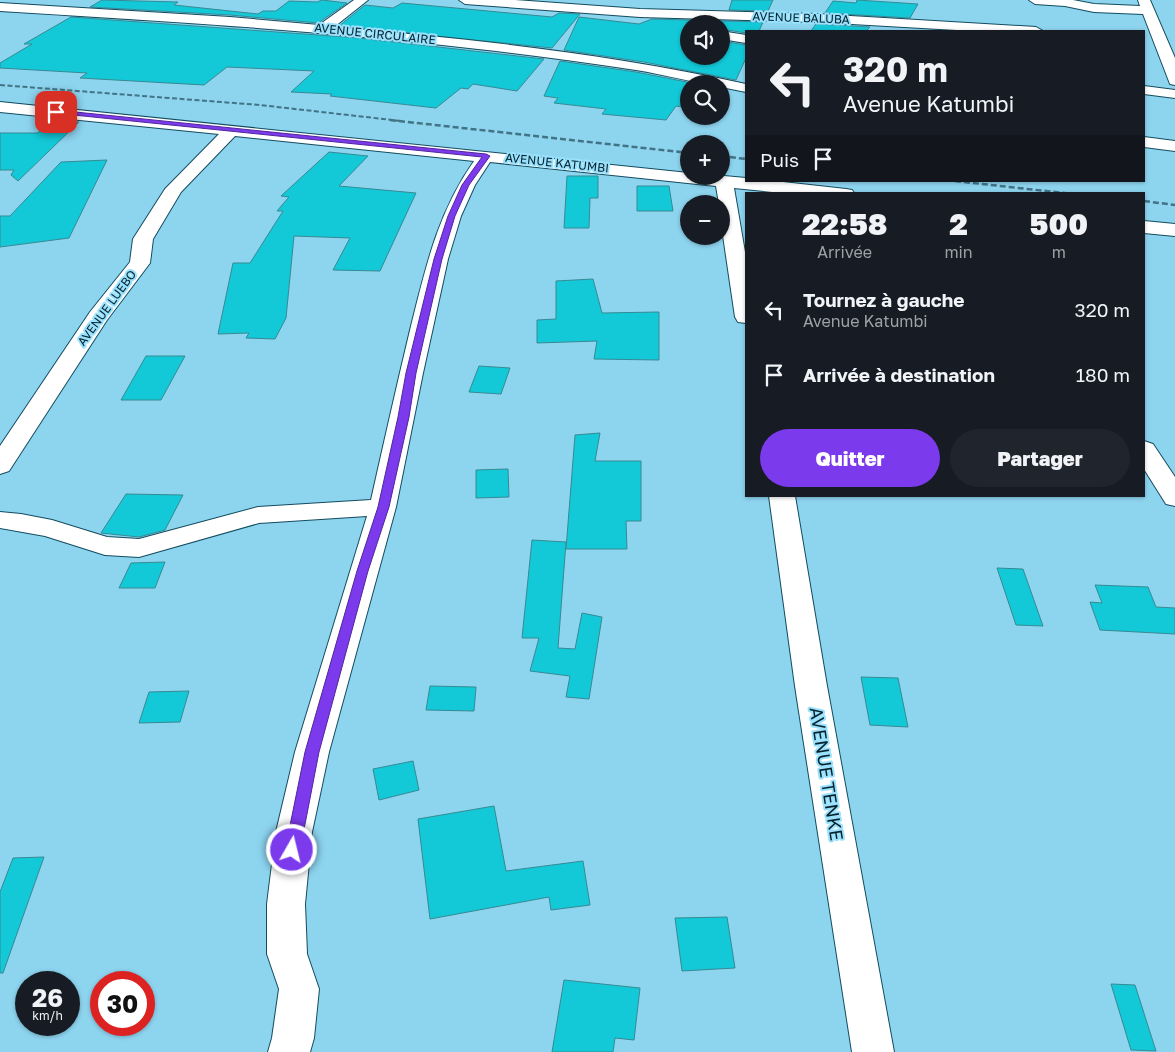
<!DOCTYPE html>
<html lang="fr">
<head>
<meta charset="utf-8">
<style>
  :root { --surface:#171b24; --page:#20242c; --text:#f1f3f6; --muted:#9ea1a6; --accent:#7c3aed }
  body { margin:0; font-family:"Golos Text",sans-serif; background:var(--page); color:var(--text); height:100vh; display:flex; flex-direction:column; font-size:19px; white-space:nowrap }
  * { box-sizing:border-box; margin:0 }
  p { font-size:16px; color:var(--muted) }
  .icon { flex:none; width:28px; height:28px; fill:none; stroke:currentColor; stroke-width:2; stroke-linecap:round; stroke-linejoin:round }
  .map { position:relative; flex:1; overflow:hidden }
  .details { position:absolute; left:745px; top:192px; width:400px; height:305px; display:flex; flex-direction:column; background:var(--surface); border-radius:0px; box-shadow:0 1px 4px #0004 }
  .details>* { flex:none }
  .guide { position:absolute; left:745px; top:30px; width:400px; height:152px; border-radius:0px; box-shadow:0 1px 4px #0004; background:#171b24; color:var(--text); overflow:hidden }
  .controls { position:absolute; left:680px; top:15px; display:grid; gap:10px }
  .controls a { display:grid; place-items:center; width:50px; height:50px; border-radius:50%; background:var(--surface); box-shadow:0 1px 4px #0004; font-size:25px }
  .speed { position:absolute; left:15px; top:971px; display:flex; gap:10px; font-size:25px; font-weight:700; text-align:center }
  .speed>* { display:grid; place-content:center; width:65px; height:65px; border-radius:50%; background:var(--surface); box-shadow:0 1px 4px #0004; line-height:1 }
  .speed small { font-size:12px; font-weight:400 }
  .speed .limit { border:8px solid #d22; background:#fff; color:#111 }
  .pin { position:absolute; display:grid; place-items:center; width:42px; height:42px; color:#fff; margin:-21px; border-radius:10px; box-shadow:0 2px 8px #0006 }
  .me { position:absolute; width:55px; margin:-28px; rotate:8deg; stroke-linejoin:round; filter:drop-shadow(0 0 4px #0008) }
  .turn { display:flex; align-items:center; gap:18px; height:105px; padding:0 15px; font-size:22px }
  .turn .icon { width:65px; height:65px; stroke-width:2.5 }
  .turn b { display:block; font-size:35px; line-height:42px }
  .then { display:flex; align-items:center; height:48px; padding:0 15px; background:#0003; gap:10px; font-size:19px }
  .eta { display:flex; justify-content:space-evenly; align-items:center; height:85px; text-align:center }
  .eta b { font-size:30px; font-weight:800; line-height:35px }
  .primary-button { display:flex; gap:10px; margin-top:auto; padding:10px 15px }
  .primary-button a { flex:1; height:58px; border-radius:30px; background:var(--accent); color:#fff; font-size:20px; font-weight:800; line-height:58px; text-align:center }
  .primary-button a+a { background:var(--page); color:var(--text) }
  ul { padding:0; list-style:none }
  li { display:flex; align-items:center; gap:15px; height:65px; padding:0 15px }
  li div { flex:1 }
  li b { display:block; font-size:19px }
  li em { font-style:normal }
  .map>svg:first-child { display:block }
  .building { fill:#13c9d8; stroke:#368a93 }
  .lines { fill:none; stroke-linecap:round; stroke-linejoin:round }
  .street-casing { stroke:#134c5f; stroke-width:2 }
  .street { fill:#fff; fill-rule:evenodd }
  .rail-far1 { stroke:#427485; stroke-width:2; stroke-dasharray:5 2.5; stroke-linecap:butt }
  .rail { stroke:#427485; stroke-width:2.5; stroke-dasharray:6 3; stroke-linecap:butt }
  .route { fill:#7c3aed; stroke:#51269a }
  .labels { text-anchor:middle; stroke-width:4; stroke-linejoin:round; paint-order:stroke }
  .far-street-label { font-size:12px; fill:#03222c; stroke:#9ae1fd }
  .near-street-label { font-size:18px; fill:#03222c; stroke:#9ae1fd }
</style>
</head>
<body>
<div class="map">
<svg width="1175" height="1052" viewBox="0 0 1175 1052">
  <rect width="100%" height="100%" fill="#8dd4ef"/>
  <g class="building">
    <polygon points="102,0 178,2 174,5 258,14 263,11 276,11 289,1 317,2 322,0 347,3 318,23 230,15 90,7"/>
    <polygon points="732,0 773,0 768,11 729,10"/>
    <polygon points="857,0 918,4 910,18 825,13 833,1 856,3"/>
    <polygon points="402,3 552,17 559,13 580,14 552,48 339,26 365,5 393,8"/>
    <polygon points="71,17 359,38 544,59 517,91 473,84 468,89 461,88 436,108 330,96 332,94 291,92 314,71 227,67 204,85 80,78 87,73 0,68 0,63 32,44 24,44"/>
    <polygon points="579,17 639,24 652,19 763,22 759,31 746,31 746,33 721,29 721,24 689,24 689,56 721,56 721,41 746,45 746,58 736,80 644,62 564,50"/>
    <polygon points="816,24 817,24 870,27 866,31 811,31"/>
    <polygon points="560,61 636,72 697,84 689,84 689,108 676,106 666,120 602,114 606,109 554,103 558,98 544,96"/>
    <polygon points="62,120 79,122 18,181 11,175 14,170 0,170 0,133 38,133 46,121"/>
    <polygon points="329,152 368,156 339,186 416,193 380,271 333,270 350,238 294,236 286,318 275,339 246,338 249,333 218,334 233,263 250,263 283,211 277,211 289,197 281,196"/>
    <polygon points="107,160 69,238 0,247 0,216 10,216 61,162"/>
    <polygon points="567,176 598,176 598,198 590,198 589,228 564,228"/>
    <polygon points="637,186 669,186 673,211 637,211"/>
    <polygon points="593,279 602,313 659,312 659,360 594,359 597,341 537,343 537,320 556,319 556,281"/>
    <polygon points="146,356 185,356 161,400 121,400"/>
    <polygon points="479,366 510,368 501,394 469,392"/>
    <polygon points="600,433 595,461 641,461 641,521 626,521 627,549 566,549 575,435"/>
    <polygon points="508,469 509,497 476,498 476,470"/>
    <polygon points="126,494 183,495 165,530 139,537 101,533"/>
    <polygon points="532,540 566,542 558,648 575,649 582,613 602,617 589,699 566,697 570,676 530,671 539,638 522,638"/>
    <polygon points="165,562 155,588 119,588 131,563"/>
    <polygon points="997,568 1023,569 1043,626 1016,625"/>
    <polygon points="1095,585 1148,587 1156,607 1175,608 1175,634 1100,630 1090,602 1102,603"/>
    <polygon points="861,677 898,678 908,727 870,725"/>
    <polygon points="430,686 476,687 474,711 426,710"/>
    <polygon points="189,691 180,722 139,723 149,692"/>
    <polygon points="413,761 419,790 379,800 373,769"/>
    <polygon points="494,806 506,871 583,861 590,905 551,910 549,897 430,919 418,819"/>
    <polygon points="44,857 3,973 0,973 0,892 13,858"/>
    <polygon points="727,917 735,968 682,971 675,918"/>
    <polygon points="564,980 640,988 634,1040 615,1038 613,1052 552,1052"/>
    <polygon points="1111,984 1135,985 1156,1051 1131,1050"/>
  </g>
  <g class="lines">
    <g class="street-casing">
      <g id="street">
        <path d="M354,0H368L334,27C472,39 610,54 746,84V92L721,87V84C693,84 664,74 636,70C583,62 531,55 478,49C319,30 160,21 0,11V3L230,17L319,25Z"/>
        <polygon points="459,0 515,0 640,9 817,14 1036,27 1043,31 974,31 817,22 640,17 465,4"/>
        <polygon points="1029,0 1073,0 1094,4 1140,6 1138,0 1150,0 1175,58 1175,85 1170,84 1143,14 1094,12 1065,6 1035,4"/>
        <polygon points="721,31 746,35 746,43 721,39"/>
        <polygon points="1144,86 1175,90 1175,98 1144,94"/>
        <path d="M0,102L689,173V176H724L746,178V181H774L846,189L852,190L855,194H792L734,188L746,258V323L738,322L735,317L721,222V204H719L716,186L490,162L475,185L461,216L448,259L423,373L396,507L329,752L312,832L305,904L307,954L319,989L314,1038L310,1052H268L272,1038L279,989L267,954V904L276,832L295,752L367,516L259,523L139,557L105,555L45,536L0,528V512L21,514L52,520L107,537L139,539L258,507L371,500C384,442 397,384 411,326C426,266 438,212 474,161L235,136L181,192L153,239L150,263L107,320L9,471L0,474V446L90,312L130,262L133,239L165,189L219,134L0,112Z"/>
        <polygon points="1144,137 1175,141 1175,151 1144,147"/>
        <polygon points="1144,221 1175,224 1175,236 1144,233"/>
        <polygon points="1144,441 1153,444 1175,477 1175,506 1166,504 1144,469"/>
        <polygon points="769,496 795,496 827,686 894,1052 852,1052 795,686"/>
      </g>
    </g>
    <use href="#street" class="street"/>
    <polyline class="rail-far1" points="0,85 260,105 401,121"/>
    <g class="rail">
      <polyline points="390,120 689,153"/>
      <polyline points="721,156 746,159"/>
      <polyline points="955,181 1073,194"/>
      <polyline points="1144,201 1175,205"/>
    </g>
  </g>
  <polygon class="route" points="56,110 486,154 490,156 469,185 455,216 442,259 416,373 409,417 389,507 368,571 319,752 300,850 298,854 292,856 287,854 285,850 305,752 357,571 378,507 398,417 406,373 434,259 448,216 462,185 482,157 54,113 53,112"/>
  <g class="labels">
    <g class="far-street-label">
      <text transform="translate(801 18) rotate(2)" y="4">AVENUE BALUBA</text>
      <text transform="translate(375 34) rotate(6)" y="4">AVENUE CIRCULAIRE</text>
      <text transform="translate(557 163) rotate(6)" y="4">AVENUE KATUMBI</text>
      <text transform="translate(107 308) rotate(-54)" y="4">AVENUE LUEBO</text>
    </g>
    <g class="near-street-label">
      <text transform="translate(826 774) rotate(81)" y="6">AVENUE TENKE</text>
    </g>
  </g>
</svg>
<div class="controls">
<a><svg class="icon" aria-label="sound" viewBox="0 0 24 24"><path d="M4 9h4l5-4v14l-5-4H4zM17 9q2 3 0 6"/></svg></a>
<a><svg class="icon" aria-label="search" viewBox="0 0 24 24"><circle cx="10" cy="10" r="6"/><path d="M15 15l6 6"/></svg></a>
<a>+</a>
<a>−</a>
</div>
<div class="speed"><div>26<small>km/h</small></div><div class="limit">30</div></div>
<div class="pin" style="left:56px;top:112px;background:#d93025"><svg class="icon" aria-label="arrive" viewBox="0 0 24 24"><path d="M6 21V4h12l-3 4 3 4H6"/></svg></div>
<svg class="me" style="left:292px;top:850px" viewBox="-20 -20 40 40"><circle r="17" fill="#7c3aed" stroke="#fff" stroke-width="3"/><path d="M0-11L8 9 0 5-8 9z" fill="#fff"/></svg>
<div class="guide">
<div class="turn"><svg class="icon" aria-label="left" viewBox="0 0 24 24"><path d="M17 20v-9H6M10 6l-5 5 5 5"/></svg><div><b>320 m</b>Avenue Katumbi</div></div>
<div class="then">Puis<svg class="icon" aria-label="arrive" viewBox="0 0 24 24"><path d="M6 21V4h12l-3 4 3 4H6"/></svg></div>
</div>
<section class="details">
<div class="eta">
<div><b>22:58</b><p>Arrivée</p></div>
<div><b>2</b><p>min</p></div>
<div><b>500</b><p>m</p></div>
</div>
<ul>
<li><svg class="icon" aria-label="left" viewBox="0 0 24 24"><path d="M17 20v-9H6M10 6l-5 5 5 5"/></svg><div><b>Tournez à gauche</b><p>Avenue Katumbi</p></div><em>320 m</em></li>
<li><svg class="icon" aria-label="arrive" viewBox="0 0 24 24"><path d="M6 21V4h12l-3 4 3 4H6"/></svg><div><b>Arrivée à destination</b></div><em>180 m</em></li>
</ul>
<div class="primary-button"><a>Quitter</a><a>Partager</a></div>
</section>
</div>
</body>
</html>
